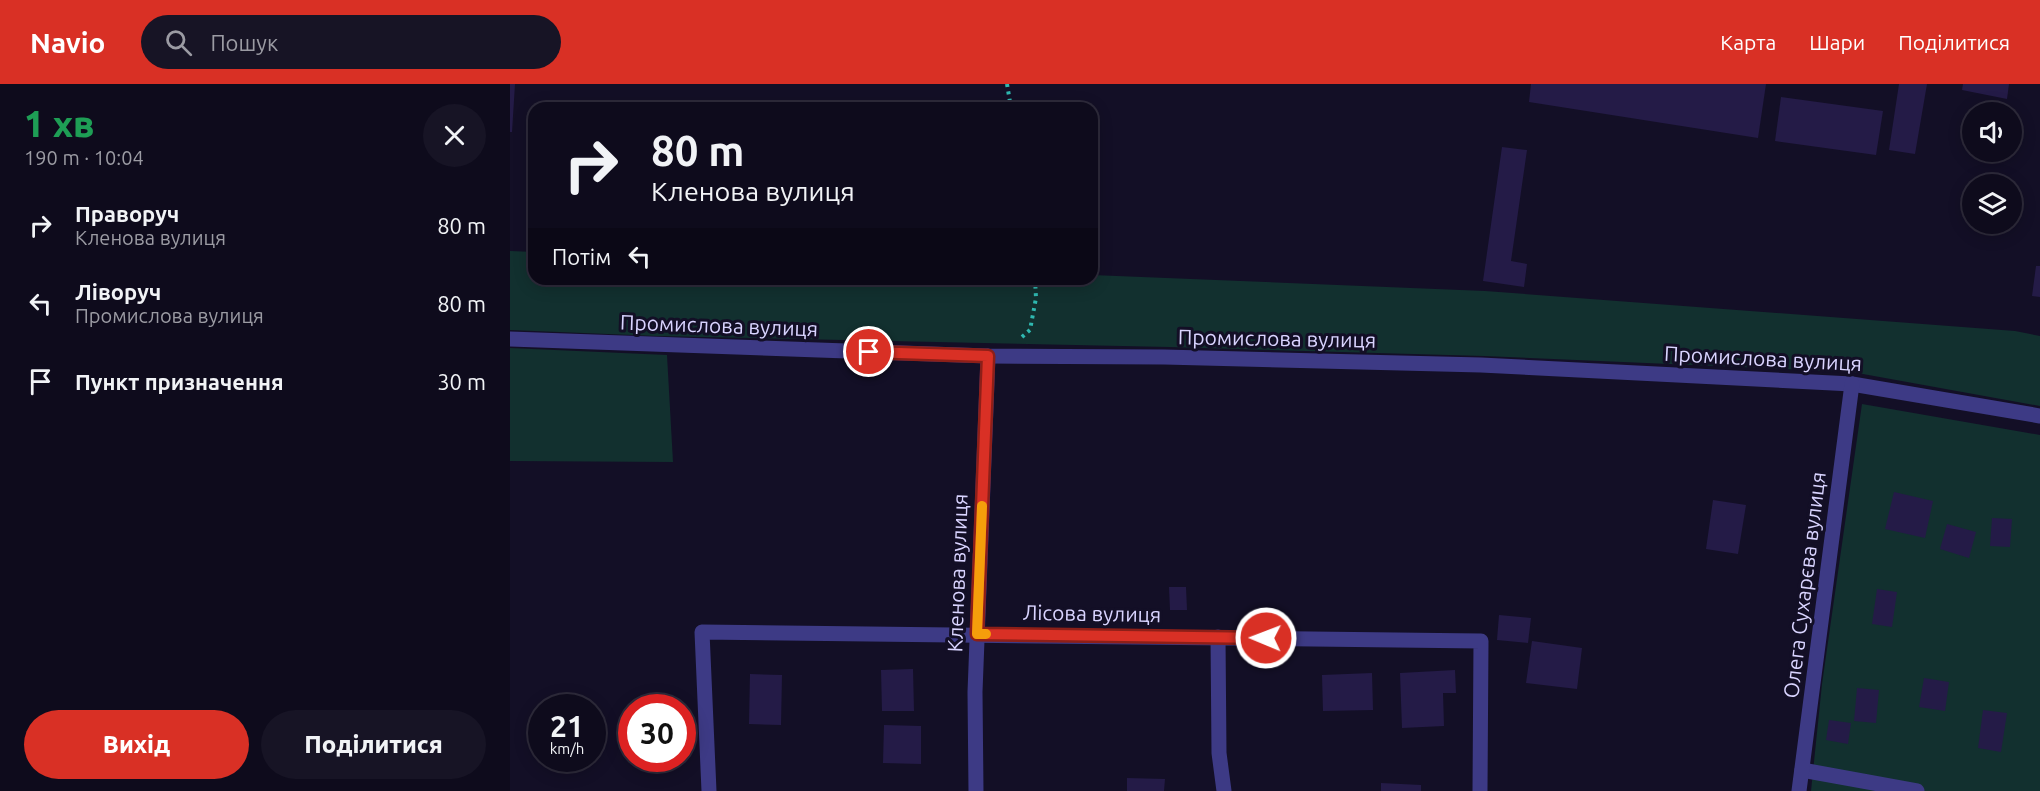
<!DOCTYPE html>
<html lang="uk">
<head>
<meta charset="utf-8">
<style>
  :root { --surface:#0e0b1c; --page:#171425; --text:#f1f3f6; --muted:#9b9ba3; --line:#2e2b3b; --accent:#d93025 }
  body { margin:0; font-family:Ubuntu,sans-serif; background:var(--page); color:var(--text); height:100vh; display:flex; flex-direction:column; font-size:22px; white-space:nowrap }
  * { box-sizing:border-box; margin:0 }
  p { font-size:20px; color:var(--muted) }
  .icon { flex:none; width:33px; height:33px; fill:none; stroke:currentColor; stroke-width:2; stroke-linecap:round; stroke-linejoin:round }
  .map { position:relative; flex:1; overflow:hidden }
  .drawer { display:flex; flex-direction:column; background:var(--surface); width:510px }
  .drawer>* { flex:none }
  .banner { position:absolute; left:18px; top:18px; width:570px; height:183px; border-radius:18px; box-shadow:0 3px 15px #0003,0 0 0 2px var(--line); background:#0e0b1c; color:var(--text); overflow:hidden }
  .controls { position:absolute; left:1452px; top:18px; display:grid; gap:12px }
  .controls a { display:grid; place-items:center; width:60px; height:60px; border-radius:50%; background:var(--surface); box-shadow:0 3px 15px #0003,0 0 0 2px var(--line); font-size:30px }
  .speed { position:absolute; left:18px; top:610px; display:flex; gap:12px; font-size:30px; font-weight:700; text-align:center }
  .speed>* { display:grid; place-content:center; width:78px; height:78px; border-radius:50%; background:var(--surface); box-shadow:0 3px 15px #0003,0 0 0 2px var(--line); line-height:1 }
  .speed small { font-size:15px; font-weight:400 }
  .speed .limit { border:9px solid #d22; background:#fff; color:#111 }
  .pin { position:absolute; display:grid; place-items:center; width:51px; height:51px; color:#fff; margin:-26px; border:3px solid #fff; border-radius:50%; box-shadow:0 2px 6px #0007 }
  .me { position:absolute; width:66px; margin:-33px; rotate:271deg; stroke-linejoin:round; filter:drop-shadow(0 0 4px #0008) }
  .turn { display:flex; align-items:center; gap:21px; height:126px; padding:0 24px; font-size:27px }
  .turn .icon { width:78px; height:78px; stroke-width:2.5 }
  .turn b { display:block; font-size:42px; line-height:51px }
  .then { display:flex; align-items:center; height:57px; padding:0 24px; background:#0003; gap:12px; font-size:22px }
  .round { display:grid; place-items:center; flex:none; width:63px; height:63px; border-radius:32px; background:var(--page) }
  .headline { display:flex; align-items:center; justify-content:space-between; height:102px; padding:0 24px }
  h1 { font-size:36px; font-weight:800; line-height:45px; color:#1e9e55 }
  .action { display:flex; gap:12px; margin-top:auto; padding:12px 24px }
  .action a { flex:1; height:69px; border-radius:36px; background:var(--accent); color:#fff; font-size:24px; font-weight:800; line-height:69px; text-align:center }
  .action a+a { background:var(--page); color:var(--text) }
  ul { padding:0; list-style:none }
  li { display:flex; align-items:center; gap:18px; height:78px; padding:0 24px }
  li div { flex:1 }
  li b { display:block; font-size:22px }
  li em { font-style:normal }
  header { display:flex; align-items:center; gap:36px; box-sizing:border-box; height:84px; padding:0 30px; background:var(--accent); color:#fff }
  header strong { font-size:28px }
  nav { display:flex; gap:33px; margin-inline-start:auto; font-size:21px }
  .search { width:420px; height:54px; background:var(--page); display:flex; align-items:center; gap:15px; box-sizing:border-box; padding:0 21px; border-radius:33px; color:var(--muted); font-size:22px }
  main { display:flex; flex:1; min-height:0 }
  .map>svg:first-child { display:block }
  .green { fill:#12302f }
  .building { fill:#241b47 }
  .lines { fill:none; stroke-linecap:round; stroke-linejoin:round }
  .path { stroke:#2fb8b0; stroke-width:4; stroke-dasharray:3 4.5; stroke-linecap:butt }
  .minor { stroke:#3d3a85; stroke-width:15 }
  .route-casing { stroke:#8d1f18; stroke-width:15 }
  .route { stroke:#d93025; stroke-width:10 }
  .slow { stroke:#f59e0b; stroke-width:10 }
  .labels { text-anchor:middle; stroke-width:6; stroke-linejoin:round; paint-order:stroke }
  .street-label { font-size:21px; fill:#d9d4ff; stroke:#130f26 }
</style>
</head>
<body>
<header>
<strong>Navio</strong>
<div class="search"><svg class="icon" aria-label="search" viewBox="0 0 24 24"><circle cx="10" cy="10" r="6"/><path d="M15 15l6 6"/></svg>Пошук</div>
<nav><a>Карта</a><a>Шари</a><a>Поділитися</a></nav>
</header>
<main>
<section class="drawer">
<div class="headline"><div><h1>1 хв</h1><p>190 m · 10:04</p></div><a class="round"><svg class="icon" aria-label="close" viewBox="0 0 24 24"><path d="M6 6l12 12M18 6L6 18"/></svg></a></div>
<ul>
<li><svg class="icon" aria-label="right" viewBox="0 0 24 24"><path d="M7 20v-9h11M14 6l5 5-5 5"/></svg><div><b>Праворуч</b><p>Кленова вулиця</p></div><em>80 m</em></li>
<li><svg class="icon" aria-label="left" viewBox="0 0 24 24"><path d="M17 20v-9H6M10 6l-5 5 5 5"/></svg><div><b>Ліворуч</b><p>Промислова вулиця</p></div><em>80 m</em></li>
<li><svg class="icon" aria-label="arrive" viewBox="0 0 24 24"><path d="M6 21V4h12l-3 4 3 4H6"/></svg><div><b>Пункт призначення</b></div><em>30 m</em></li>
</ul>
<div class="action"><a>Вихід</a><a>Поділитися</a></div>
</section>
<div class="map">
<svg width="1530" height="707" viewBox="0 0 1530 707">
  <rect width="100%" height="100%" fill="#130f26"/>
  <g class="green">
    <polygon points="0,167 24,168 24,195 582,195 582,191 975,207 1505,247 1530,252 1530,322 1342,288 974,272 659,263 146,252 0,246"/>
    <polygon points="0,264 157,271 163,378 0,377"/>
    <polygon points="1352,320 1530,351 1530,707 1301,707 1312,600"/>
  </g>
  <g class="building">
    <polygon points="0,0 5,0 2,48 0,48"/>
    <polygon points="1021,0 1256,0 1248,54 1019,18"/>
    <polygon points="1389,0 1417,0 1405,70 1379,66"/>
    <polygon points="1453,0 1499,0 1497,15 1452,6"/>
    <polygon points="1271,13 1373,27 1366,71 1265,57"/>
    <polygon points="992,63 1017,66 1001,177 1017,180 1014,203 973,197"/>
    <polygon points="1526,182 1530,182 1530,213 1522,212"/>
    <polygon points="1384,408 1423,417 1415,454 1375,445"/>
    <polygon points="1203,416 1236,421 1228,470 1196,465"/>
    <polygon points="1482,434 1502,435 1500,463 1480,462"/>
    <polygon points="1437,440 1466,448 1459,474 1430,465"/>
    <polygon points="659,503 676,503 677,526 660,526"/>
    <polygon points="1367,505 1387,508 1382,543 1362,540"/>
    <polygon points="989,531 1021,534 1018,559 987,556"/>
    <polygon points="1022,557 1072,564 1067,605 1016,599"/>
    <polygon points="403,585 404,627 372,627 371,586"/>
    <polygon points="945,586 946,609 933,609 934,642 892,644 890,589"/>
    <polygon points="862,589 863,626 813,627 812,591"/>
    <polygon points="240,590 272,591 271,641 239,640"/>
    <polygon points="1414,594 1439,598 1435,627 1409,623"/>
    <polygon points="1347,604 1369,606 1366,639 1344,637"/>
    <polygon points="1473,626 1497,629 1491,668 1468,664"/>
    <polygon points="1319,636 1341,639 1338,660 1316,656"/>
    <polygon points="374,641 411,642 411,680 373,679"/>
    <polygon points="617,694 655,695 654,707 617,707"/>
    <polygon points="871,699 911,701 911,707 871,707"/>
  </g>
  <g class="lines">
    <g class="path">
      <polyline points="497,0 501,24"/>
      <polyline points="512,253 520,246 526,214 525,195"/>
    </g>
    <g class="minor">
      <polyline points="0,255 478,272 654,273 971,281 1342,300 1530,332"/>
      <polyline points="708,553 709,669 714,707"/>
      <polyline points="1292,686 1407,707"/>
      <polyline points="199,707 192,548 971,557 970,707"/>
      <polyline points="466,707 465,608 478,272"/>
      <polyline points="1289,707 1342,300"/>
    </g>
  </g>
  <g class="lines">
    <g class="route-casing">
      <polyline id="route" points="359,268 478,272 467,550 756,554"/>
    </g>
    <use href="#route" class="route"/>
    <polyline class="slow" points="472,422 467,550 476,550"/>
  </g>
  <g class="labels">
    <g class="street-label">
      <text transform="translate(209 242) rotate(2)" y="7">Промислова вулиця</text>
      <text transform="translate(767 255) rotate(1)" y="7">Промислова вулиця</text>
      <text transform="translate(1253 275) rotate(3)" y="7">Промислова вулиця</text>
      <text transform="translate(448 489) rotate(-88)" y="7">Кленова вулиця</text>
      <text transform="translate(1295 501) rotate(-83)" y="7">Олега Сухарєва вулиця</text>
      <text transform="translate(582 530) rotate(1)" y="7">Лісова вулиця</text>
    </g>
  </g>
</svg>
<div class="controls">
<a><svg class="icon" aria-label="sound" viewBox="0 0 24 24"><path d="M4 9h4l5-4v14l-5-4H4zM17 9q2 3 0 6"/></svg></a>
<a><svg class="icon" aria-label="layers" viewBox="0 0 24 24"><path d="M12 4l9 5-9 5-9-5zM3 14l9 5 9-5"/></svg></a>
</div>
<div class="speed"><div>21<small>km/h</small></div><div class="limit">30</div></div>
<div class="pin" style="left:359px;top:268px;background:#d93025"><svg class="icon" aria-label="arrive" viewBox="0 0 24 24"><path d="M6 21V4h12l-3 4 3 4H6"/></svg></div>
<svg class="me" style="left:756px;top:554px" viewBox="-20 -20 40 40"><circle r="17" fill="#d93025" stroke="#fff" stroke-width="3"/><path d="M0-11L8 9 0 5-8 9z" fill="#fff"/></svg>
<div class="banner">
<div class="turn"><svg class="icon" aria-label="right" viewBox="0 0 24 24"><path d="M7 20v-9h11M14 6l5 5-5 5"/></svg><div><b>80 m</b>Кленова вулиця</div></div>
<div class="then">Потім<svg class="icon" aria-label="left" viewBox="0 0 24 24"><path d="M17 20v-9H6M10 6l-5 5 5 5"/></svg></div>
</div>
</div>
</main>
</body>
</html>
